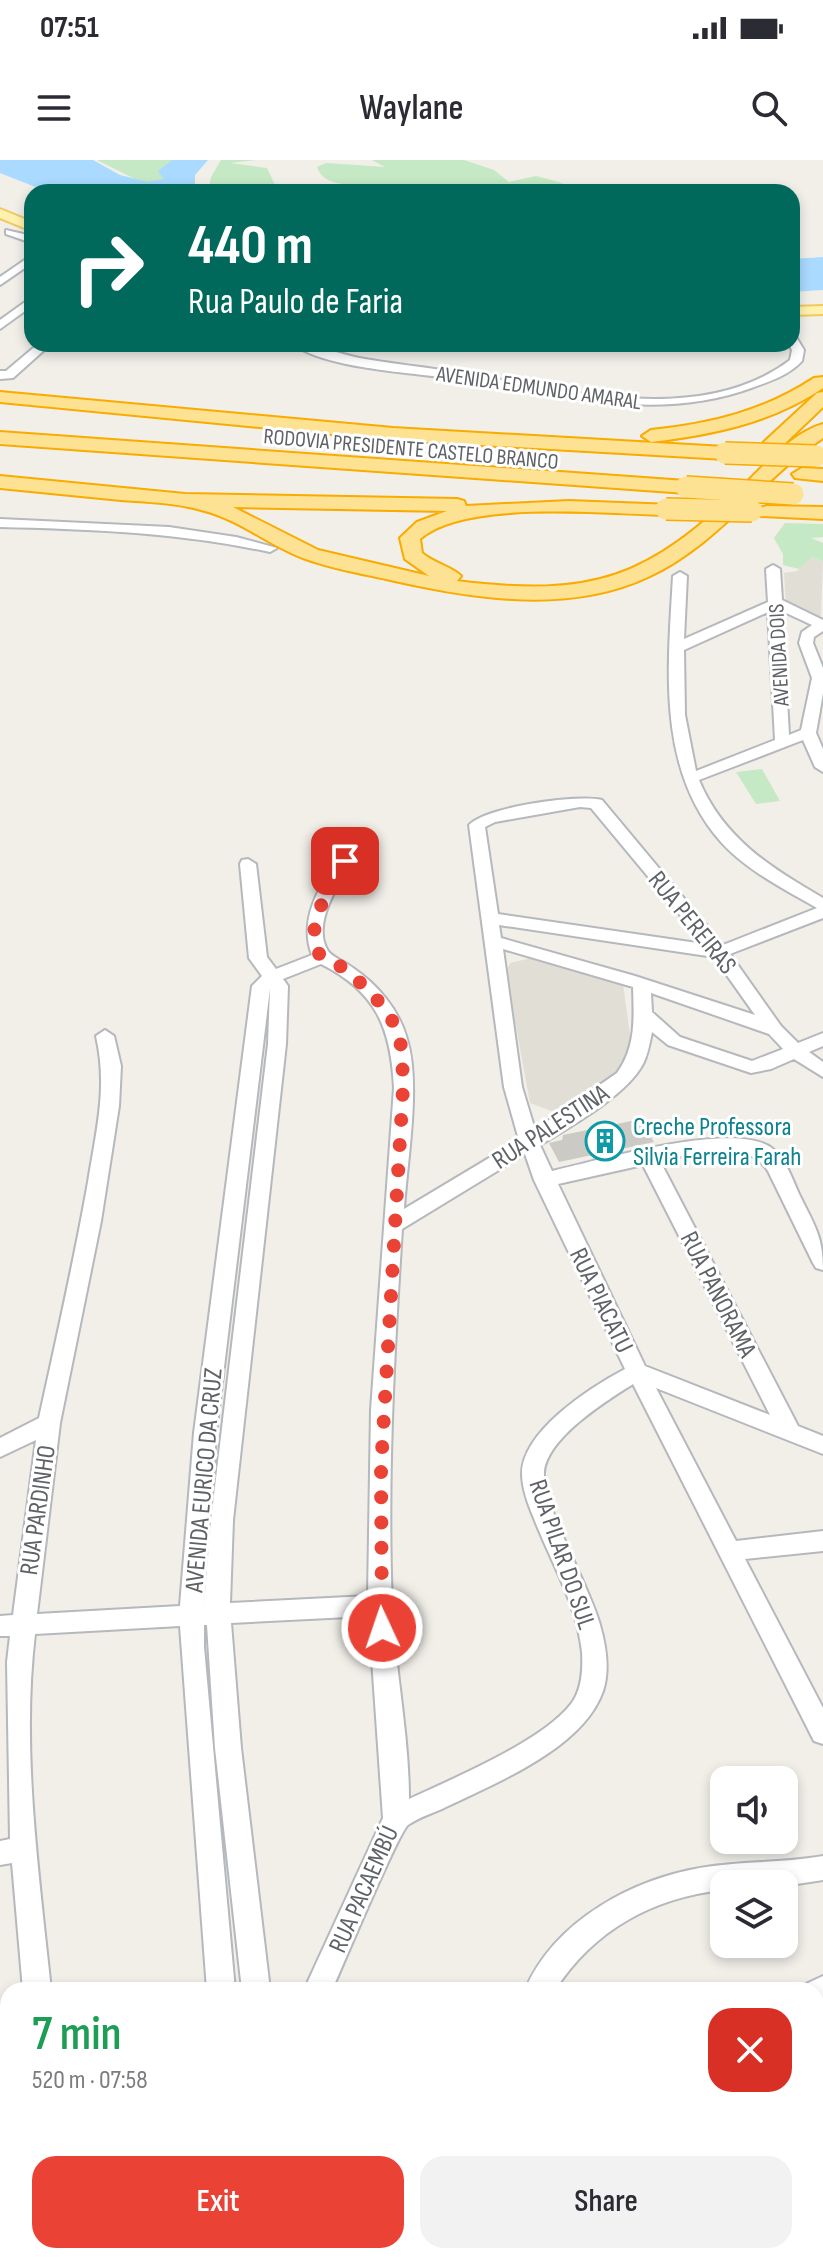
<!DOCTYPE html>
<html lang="en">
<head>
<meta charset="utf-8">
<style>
  :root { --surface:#fff; --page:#f2f2f3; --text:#2b2b33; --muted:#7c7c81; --accent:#ea4335 }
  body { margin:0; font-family:"Sofia Sans Condensed",sans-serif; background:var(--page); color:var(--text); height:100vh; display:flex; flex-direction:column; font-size:30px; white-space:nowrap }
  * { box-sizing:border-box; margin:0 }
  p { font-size:26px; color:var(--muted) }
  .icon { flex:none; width:44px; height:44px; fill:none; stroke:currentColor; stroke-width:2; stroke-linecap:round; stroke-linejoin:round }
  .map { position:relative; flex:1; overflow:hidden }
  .drawer { position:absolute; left:0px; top:1822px; width:824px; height:282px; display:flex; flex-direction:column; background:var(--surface); border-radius:24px 24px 0 0; box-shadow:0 4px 12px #0003 }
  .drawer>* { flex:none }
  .banner { position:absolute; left:24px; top:24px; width:776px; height:168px; border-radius:24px; box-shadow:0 4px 12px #0003; background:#00695c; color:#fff; overflow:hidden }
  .tools { position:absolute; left:710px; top:1606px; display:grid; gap:16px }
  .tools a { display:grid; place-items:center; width:88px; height:88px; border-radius:16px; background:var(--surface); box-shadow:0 4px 12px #0003; font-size:40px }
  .pin { position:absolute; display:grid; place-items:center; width:68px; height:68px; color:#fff; margin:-34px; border-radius:16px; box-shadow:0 4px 12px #0006 }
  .me { position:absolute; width:88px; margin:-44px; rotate:357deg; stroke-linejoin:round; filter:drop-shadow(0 0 6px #0008) }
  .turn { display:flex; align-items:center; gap:28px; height:168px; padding:0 32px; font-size:36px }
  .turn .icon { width:104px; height:104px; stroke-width:2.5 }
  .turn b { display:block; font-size:56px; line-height:68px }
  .round { display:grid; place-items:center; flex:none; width:84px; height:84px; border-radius:24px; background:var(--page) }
  .head { display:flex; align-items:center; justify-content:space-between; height:136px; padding:0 32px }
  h1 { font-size:48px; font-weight:600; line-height:60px; color:#1e9e55 }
  .cta { display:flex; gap:16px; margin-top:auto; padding:16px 32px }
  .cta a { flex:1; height:92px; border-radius:24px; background:var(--accent); color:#fff; font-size:32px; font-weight:600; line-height:92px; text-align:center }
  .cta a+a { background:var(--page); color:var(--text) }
  .status { display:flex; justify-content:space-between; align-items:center; height:56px; padding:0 40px; background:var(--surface); direction:ltr }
  .status svg { height:22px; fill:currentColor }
  header { display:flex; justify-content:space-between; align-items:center; height:104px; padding:0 32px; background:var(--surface); font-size:36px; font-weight:600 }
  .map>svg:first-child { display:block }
  .education { fill:#e1ded6 }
  .green { fill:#c5e8c5 }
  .water { fill:#aadaff }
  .building { fill:#cccac5 }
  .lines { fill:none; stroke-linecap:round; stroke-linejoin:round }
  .minor-casing { stroke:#b5b8bc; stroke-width:4 }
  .major-casing { stroke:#f2c960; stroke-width:4 }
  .highway-casing { stroke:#f9ab00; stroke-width:4 }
  .minor { fill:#fff; fill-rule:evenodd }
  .major { fill:#fff2af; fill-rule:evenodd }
  .highway { fill:#fde293; fill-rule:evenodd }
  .highway-bridge-casing { stroke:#f9ab00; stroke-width:24; stroke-linecap:butt }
  .highway-bridge { stroke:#fde293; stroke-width:21 }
  .route { stroke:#ea4335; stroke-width:14; stroke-dasharray:0 25.2 }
  .labels { text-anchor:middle; stroke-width:6; stroke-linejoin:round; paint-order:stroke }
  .far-street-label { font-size:22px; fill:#5f6368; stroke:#fff }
  .street-label { font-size:26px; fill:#5f6368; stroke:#fff }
  .culture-label { font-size:26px; fill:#0d838f; stroke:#fff; text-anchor:start }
</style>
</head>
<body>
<div class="status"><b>07:51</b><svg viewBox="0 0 49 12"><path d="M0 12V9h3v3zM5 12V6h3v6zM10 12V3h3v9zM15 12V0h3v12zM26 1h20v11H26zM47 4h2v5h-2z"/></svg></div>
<header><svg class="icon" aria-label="menu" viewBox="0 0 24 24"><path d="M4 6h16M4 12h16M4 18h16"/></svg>Waylane<svg class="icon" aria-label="search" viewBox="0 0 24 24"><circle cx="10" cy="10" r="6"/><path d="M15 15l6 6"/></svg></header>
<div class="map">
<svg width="823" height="2103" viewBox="0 0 823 2103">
  <rect width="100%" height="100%" fill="#f1efe8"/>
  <g class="education">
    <polygon points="812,397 823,401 821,456 805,455 786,446 784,413 797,411"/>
    <polygon points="531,798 623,824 633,896 619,911 554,952 530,943 506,812 510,803"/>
  </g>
  <g class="green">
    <polygon points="97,0 200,0 161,27 137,20"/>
    <polygon points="221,0 256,0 230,3 267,8 276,27 290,32 208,32 211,17"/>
    <path d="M372,0H464L494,10L509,22L536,16L559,22L579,32H460L440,24L432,27L438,32C423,32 406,35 392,32C386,31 381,25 375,25C357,24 324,29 317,7L326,3L385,7Z"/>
    <polygon points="785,363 823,364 823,377 811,378 823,383 823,401 812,397 799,409 783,405 783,394 774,378"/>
    <polygon points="762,609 780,641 756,644 736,612"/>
  </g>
  <g class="water">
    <polygon points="0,0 93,0 120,15 148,22 164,19 158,11 172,0 208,0 195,15 195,32 48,32 0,13"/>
    <polygon points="823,97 823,130 792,132 792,99"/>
  </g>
  <polygon class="building" points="641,959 654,982 559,1002 549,983 562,980 563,975"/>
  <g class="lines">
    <g class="minor-casing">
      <g id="minor">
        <polygon points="6,70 32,76 32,83 6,74"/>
        <polygon points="32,95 32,103 0,125 0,117"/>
        <polygon points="32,137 32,146 0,169 0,160"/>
        <path d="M792,176L796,177L804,190L802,201C789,215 771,221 754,227C653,265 550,232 447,218C407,212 324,208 293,184C318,184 340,195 365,199C399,205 434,208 468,214C567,231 702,267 790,200L792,190L789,184H792Z"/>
        <polygon points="38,184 51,184 13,218 0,219 0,211 6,211"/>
        <path d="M0,359L169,367L236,377L277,388L270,392C181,373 91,369 0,367Z"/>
        <path d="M773,405L780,409L782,440L823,460V471L814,477L813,483L823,508V533L816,573L823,589V612L815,607L803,580L699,620C723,678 771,708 823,738V758L730,794L781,866L798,883L823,873V886L809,892L823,902V917L794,899L771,909L751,913L668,885L652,872C650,882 648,893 644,902C629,934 570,967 540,985L552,1011C598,1001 737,959 773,989C786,999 793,1021 800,1036C815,1066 823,1077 823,1110L816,1108L813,1103L768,1011C745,976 695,994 660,1001L798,1266L823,1276V1294L656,1228L736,1381L823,1371V1391L745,1399L823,1548V1584L814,1581L633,1224C606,1241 547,1278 544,1312C542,1345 590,1427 600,1465C606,1486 610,1510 603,1531C583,1588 498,1622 446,1647C434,1653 419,1657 408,1665C398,1673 342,1808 332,1830H304L383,1658L369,1456L231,1463L241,1588L270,1830H242L215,1588L207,1465H204V1487L235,1830H207L180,1466L35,1474C21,1589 39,1715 51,1830H23L12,1703L0,1705V1681L10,1679L7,1502L10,1476H0V1456L13,1455L36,1280L0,1297V1278L39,1258C56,1180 74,1101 88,1022C96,971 108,928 96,876L105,870L114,876L121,906L119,946L101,1061L60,1263L37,1454L180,1446L194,1273L252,826L262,816L249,798L240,704L242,700L248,699L256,704L267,797L276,809L312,795C298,759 320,726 339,697L345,696L353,701C339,723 311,764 328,791C333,798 346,802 353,808C378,825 399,850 407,879C421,924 407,1001 404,1049L519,980L504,927L469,665C486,647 577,634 602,640L723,785L817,748C784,729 746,710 721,682C656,609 668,506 673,416L680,412L687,416L684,479L768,442L766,409ZM782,451L812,465L802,472L799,483L812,518L801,570L789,575ZM768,452L775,580L696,611L685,555L684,490ZM580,647L591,648L704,784L498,754L485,667L495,662ZM499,765L714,797L755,855L635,816L501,778ZM503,789L633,827C634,858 636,887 617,913L535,970L522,927ZM321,804C377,832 391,869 394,928L371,1250L368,1436L230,1443L233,1360L286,884L288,826L283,819ZM270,828L268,884L211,1360L204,1445L216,1273ZM651,833L769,874L783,889L752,901L680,877L652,852ZM525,994L534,1020L625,1209C591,1227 522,1271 522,1314C522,1329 529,1347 535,1361C552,1404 577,1445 582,1492C583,1510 582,1530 571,1544C543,1581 452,1619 409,1639C409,1574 395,1510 392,1445C387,1320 394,1194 402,1069ZM643,1005L770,1255L645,1206L558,1024Z"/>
        <path d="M823,1696V1720L784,1726L724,1724V1730C653,1737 594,1770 555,1830H525C555,1760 634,1718 706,1707C745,1701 784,1703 823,1696Z"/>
        <polygon points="823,1816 823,1845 816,1847 816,1830 804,1830 806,1824"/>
        <polygon points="816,2045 823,2048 823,2084 816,2081"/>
        <polygon points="56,2096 86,2096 88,2103 58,2103"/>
        <polygon points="262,2096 292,2096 295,2103 265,2103"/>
        <polygon points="300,2096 330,2096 332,2103 302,2103"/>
        <polygon points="534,2096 565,2096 568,2103 537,2103"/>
      </g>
    </g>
    <g class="major-casing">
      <g id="major">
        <polygon points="0,49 32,62 32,71 0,58"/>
        <polygon points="823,146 823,154 792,155 792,147"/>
      </g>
    </g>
    <g class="highway-casing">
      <g id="highway">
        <path d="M823,217V228C771,263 712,275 651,282L642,276L651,270C710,264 764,251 814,218Z"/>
        <polygon points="0,232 393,268 725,287 734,293 725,299 393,280 0,242"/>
        <polygon points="823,232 823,247 778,290 764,290 762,286 764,282 817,233"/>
        <path d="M823,264V278C760,320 718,385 648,417C567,455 469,438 386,419C358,413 330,408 303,398C269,385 241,361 205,351C178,343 149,342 121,340C81,336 40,332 0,328V316L185,334L457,339L464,341L466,346L569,341L673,345L676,349L666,355C606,354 465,339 420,379L422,393C434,403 454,408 461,416L457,421C594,438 647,419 745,324C766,303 794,272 823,264ZM233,347L447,351L417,362L400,378L405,399L429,416L318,390Z"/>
        <polygon points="0,272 686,321 696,327 686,333 0,284"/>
        <polygon points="802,308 823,309 823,321 795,318 792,314"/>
        <polygon points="767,346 823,347 823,359 760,356 757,352 760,348"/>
      </g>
    </g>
    <use href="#minor" class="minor"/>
    <use href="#major" class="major"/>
    <use href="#highway" class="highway"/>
    <g class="highway-bridge-casing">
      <g id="highway-bridge">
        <polyline points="725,293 816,296"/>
        <polyline points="686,327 793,334"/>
        <polyline points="666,349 752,351"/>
      </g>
    </g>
    <use href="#highway-bridge" class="highway-bridge"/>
  </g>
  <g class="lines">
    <path class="route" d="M345,701C332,721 298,777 323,798C328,802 335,803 340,806C361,822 383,842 395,866C404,884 402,908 403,928L381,1308L382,1468"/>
  </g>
  <defs>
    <g id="building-ring" transform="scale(2)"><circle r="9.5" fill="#fff" stroke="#0f9aa8" stroke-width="1.5"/><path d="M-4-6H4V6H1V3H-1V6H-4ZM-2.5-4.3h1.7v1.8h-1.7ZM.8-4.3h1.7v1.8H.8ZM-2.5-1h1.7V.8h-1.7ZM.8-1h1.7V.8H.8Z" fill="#0f9aa8"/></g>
  </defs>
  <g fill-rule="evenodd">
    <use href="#building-ring" x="605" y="981"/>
  </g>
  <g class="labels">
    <g class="far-street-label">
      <text transform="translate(539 227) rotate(8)" y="8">AVENIDA EDMUNDO AMARAL</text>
      <text transform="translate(411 288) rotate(5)" y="8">RODOVIA PRESIDENTE CASTELO BRANCO</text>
      <text transform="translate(778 495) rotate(-93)" y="8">AVENIDA DOIS</text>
    </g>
    <g class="street-label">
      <text transform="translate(693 762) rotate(51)" y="9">RUA PEREIRAS</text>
      <text transform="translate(550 966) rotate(-33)" y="9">RUA PALESTINA</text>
      <text transform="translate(719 1134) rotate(63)" y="9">RUA PANORAMA</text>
      <text transform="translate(602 1140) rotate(64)" y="9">RUA PIACATU</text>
      <text transform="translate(203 1320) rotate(-85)" y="9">AVENIDA EURICO DA CRUZ</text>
      <text transform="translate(37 1350) rotate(-82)" y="9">RUA PARDINHO</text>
      <text transform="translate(563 1394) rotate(71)" y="9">RUA PILAR DO SUL</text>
      <text transform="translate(363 1729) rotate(-66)" y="9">RUA PACAEMBÚ</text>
    </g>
    <g class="culture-label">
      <text x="633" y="975">Creche Professora<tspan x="633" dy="30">Silvia Ferreira Farah</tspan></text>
    </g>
  </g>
</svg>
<div class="tools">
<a><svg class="icon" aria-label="sound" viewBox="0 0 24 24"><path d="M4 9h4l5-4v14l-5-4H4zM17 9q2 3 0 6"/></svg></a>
<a><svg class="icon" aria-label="layers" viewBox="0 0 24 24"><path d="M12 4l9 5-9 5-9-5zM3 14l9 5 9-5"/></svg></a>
</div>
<div class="pin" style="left:345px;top:701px;background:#d93025"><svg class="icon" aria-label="arrive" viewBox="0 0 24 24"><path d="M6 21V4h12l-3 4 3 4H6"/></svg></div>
<svg class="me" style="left:382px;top:1468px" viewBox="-20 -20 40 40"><circle r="17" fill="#ea4335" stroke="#fff" stroke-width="3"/><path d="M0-11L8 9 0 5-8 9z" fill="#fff"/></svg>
<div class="banner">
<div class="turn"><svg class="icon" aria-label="right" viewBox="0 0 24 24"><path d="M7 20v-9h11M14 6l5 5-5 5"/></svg><div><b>440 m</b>Rua Paulo de Faria</div></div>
</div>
<section class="drawer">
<div class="head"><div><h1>7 min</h1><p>520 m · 07:58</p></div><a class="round" style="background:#d93025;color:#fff"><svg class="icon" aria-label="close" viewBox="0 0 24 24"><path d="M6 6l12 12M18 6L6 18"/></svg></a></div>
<div class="cta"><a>Exit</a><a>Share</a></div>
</section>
</div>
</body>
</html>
